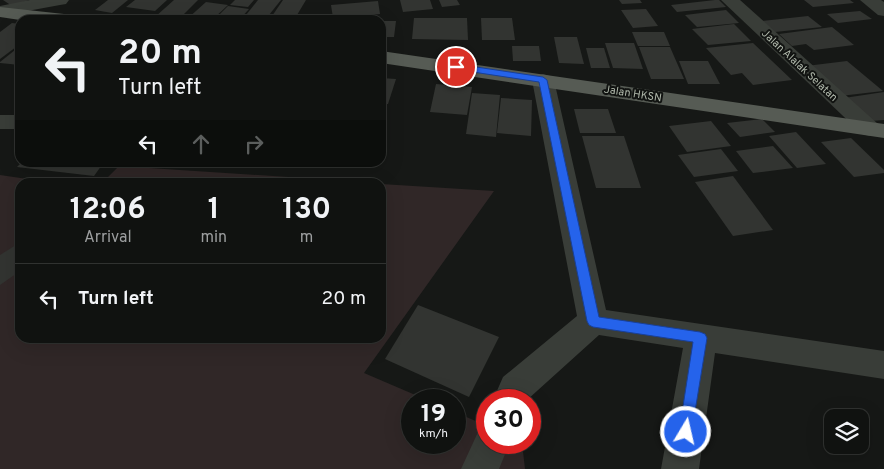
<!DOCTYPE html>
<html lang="en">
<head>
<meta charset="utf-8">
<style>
  :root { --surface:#101210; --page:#191b19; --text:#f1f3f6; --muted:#9c9e9f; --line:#303230 }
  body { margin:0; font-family:Overpass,sans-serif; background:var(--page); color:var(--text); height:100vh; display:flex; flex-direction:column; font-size:19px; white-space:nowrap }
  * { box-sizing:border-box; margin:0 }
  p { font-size:16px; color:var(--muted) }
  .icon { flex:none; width:28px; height:28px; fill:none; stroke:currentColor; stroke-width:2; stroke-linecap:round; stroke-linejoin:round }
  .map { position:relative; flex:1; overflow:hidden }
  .sheet { position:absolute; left:15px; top:178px; width:371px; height:165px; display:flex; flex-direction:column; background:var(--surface); border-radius:15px; box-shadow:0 5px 20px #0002,0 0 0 1px var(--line) }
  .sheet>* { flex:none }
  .top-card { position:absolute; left:15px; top:15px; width:371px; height:152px; border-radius:15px; box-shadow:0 5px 20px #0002,0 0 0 1px var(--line); background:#101210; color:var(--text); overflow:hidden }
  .buttons { position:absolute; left:824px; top:409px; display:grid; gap:10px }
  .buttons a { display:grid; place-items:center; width:45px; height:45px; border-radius:10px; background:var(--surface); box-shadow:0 5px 20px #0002,0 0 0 1px var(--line); font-size:25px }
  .speed { position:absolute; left:401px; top:389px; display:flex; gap:10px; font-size:25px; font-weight:700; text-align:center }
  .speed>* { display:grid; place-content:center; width:65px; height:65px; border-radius:50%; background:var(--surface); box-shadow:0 5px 20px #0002,0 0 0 1px var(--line); line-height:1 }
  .speed small { font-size:12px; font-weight:400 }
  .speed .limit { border:8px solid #d22; background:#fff; color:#111 }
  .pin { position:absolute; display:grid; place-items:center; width:42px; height:42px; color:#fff; margin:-21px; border:2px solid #fff; border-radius:50%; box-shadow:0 1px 5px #0007 }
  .me { position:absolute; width:55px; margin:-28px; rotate:9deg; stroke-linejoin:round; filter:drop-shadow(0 0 4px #0008) }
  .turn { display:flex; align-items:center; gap:18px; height:105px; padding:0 20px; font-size:22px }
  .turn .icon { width:65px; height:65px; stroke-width:2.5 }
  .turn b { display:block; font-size:35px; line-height:42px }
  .lanes { display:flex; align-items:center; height:48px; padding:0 20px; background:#0003; justify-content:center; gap:25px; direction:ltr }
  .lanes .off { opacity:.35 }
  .eta { display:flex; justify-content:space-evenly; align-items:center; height:85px; text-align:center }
  .eta b { font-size:30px; font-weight:700; line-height:35px }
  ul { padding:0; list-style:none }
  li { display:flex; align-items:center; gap:15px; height:70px; padding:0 20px; border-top:1px solid var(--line) }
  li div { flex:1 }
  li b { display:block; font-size:19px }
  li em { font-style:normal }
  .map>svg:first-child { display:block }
  .green { fill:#302727 }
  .building { fill:#323431 }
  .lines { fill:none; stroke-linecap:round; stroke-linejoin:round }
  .street { fill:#393d38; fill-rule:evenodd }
  .primary { fill:#565b54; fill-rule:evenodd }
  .route { fill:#2563eb; stroke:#184099 }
  .labels { text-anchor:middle; stroke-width:4; stroke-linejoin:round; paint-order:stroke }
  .far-street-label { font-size:11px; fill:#afb7aa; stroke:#111311 }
</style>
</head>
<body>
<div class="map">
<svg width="884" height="469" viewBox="0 0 884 469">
  <rect width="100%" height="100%" fill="#161816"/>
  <g class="green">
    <polygon points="119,166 365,182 95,182 104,181"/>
    <polygon points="0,175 41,181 74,182 20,182 20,338 381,338 381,184 494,191 364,373 427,400 412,400 412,442 455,442 455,412 487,426 488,442 522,443 525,469 0,469"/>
  </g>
  <g class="building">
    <polygon points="3,0 29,0 12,6"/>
    <polygon points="108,0 128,0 112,13 95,10"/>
    <polygon points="135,0 167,0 155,11 126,7"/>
    <polygon points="174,0 198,0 178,20 155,17"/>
    <polygon points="235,0 254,0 248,7 230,5"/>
    <polygon points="258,0 281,0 265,20 242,20"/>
    <polygon points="283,0 306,0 294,20 270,19"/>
    <polygon points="400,0 430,0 433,9 403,12"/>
    <polygon points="439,0 457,0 460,5 442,7"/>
    <polygon points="619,0 640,0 642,3 622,4"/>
    <polygon points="715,0 719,0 726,7 677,12 671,5"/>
    <polygon points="804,0 850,0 854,3 813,7"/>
    <polygon points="378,1 380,14 333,18 331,5"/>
    <polygon points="206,2 228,5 212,20 186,20"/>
    <polygon points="228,6 249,9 239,20 214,20"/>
    <polygon points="646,9 658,26 633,28 621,10"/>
    <polygon points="726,10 739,23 697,27 685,15"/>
    <polygon points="860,11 872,19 838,23 827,14"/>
    <polygon points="808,16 822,27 775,32 762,21"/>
    <polygon points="414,18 467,18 468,40 412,39"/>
    <polygon points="481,18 512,18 515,40 482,40"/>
    <polygon points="381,21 396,21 394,37 381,37"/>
    <polygon points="12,23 20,24 20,44 0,59 0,32"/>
    <polygon points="734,24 751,41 708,45 692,29"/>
    <polygon points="832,27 854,45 814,50 806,44 792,46 779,34"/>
    <polygon points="632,32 664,32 670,46 638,46"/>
    <polygon points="554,37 577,37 584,64 559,63"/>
    <polygon points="605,43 634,43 643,69 613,68"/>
    <polygon points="753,43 792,80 753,85 742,73 731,75 706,48"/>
    <polygon points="20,46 20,65 0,63 0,62"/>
    <polygon points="512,46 539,46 541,61 513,61"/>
    <polygon points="639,47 670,47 684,79 651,79"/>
    <polygon points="586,48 604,48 610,68 591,68"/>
    <polygon points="679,61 708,61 720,84 688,84"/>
    <polygon points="847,61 883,91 840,96 806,66"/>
    <polygon points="381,78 396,79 388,104 381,104"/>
    <polygon points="436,84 472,87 467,115 430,112"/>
    <polygon points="884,92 884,120 871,121 844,98"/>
    <polygon points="472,93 500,95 496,137 466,134"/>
    <polygon points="501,98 532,100 531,136 497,133"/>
    <polygon points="574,109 608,109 616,133 580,133"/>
    <polygon points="762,119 775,132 740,137 727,123"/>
    <polygon points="711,121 731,146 687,152 669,126"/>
    <polygon points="796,132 826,164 797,168 769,136"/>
    <polygon points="582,136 624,136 641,188 596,188"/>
    <polygon points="851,138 884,170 884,173 854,177 821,142"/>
    <polygon points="773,146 793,168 753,173 736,151"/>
    <polygon points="721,149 738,171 694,177 678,155"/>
    <polygon points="22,162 104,162 94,176 17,167"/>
    <polygon points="733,176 773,230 733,236 695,182"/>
    <polygon points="16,245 20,247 20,271 0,285 0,255"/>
    <polygon points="418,305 499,337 469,397 385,359"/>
  </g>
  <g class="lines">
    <g class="street">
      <polygon points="30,0 69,0 66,4 60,5 0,16 0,6"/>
      <polygon points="721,0 740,0 878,124 882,129 878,134 870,136 862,134"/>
      <polygon points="860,0 881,0 884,2 884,16 878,15"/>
      <polygon points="543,74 550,76 554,80 606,310 884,351 884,379 715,353 699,469 661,469 683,348 599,335 527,400 493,400 503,377 577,316 532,80 536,76"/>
      <rect x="0" y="115" width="20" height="14"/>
      <polygon points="488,426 488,442 510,442 499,469 461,469 479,430"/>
    </g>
    <g class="primary">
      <polygon points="0,7 64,14 71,16 73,20 20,20 0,17"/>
      <polygon points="381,51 884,124 884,138 381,63"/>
    </g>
  </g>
  <polygon class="route" points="456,64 543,77 547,80 599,317 700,332 705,334 707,338 691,436 686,438 681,436 679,432 693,342 593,327 589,325 587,321 539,82 453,69 453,65"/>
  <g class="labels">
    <g class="far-street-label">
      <text transform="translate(800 65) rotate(43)" y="4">Jalan Alalak Selatan</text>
      <text transform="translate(633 93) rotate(9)" y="4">Jalan HKSN</text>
    </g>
  </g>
</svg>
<div class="buttons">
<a><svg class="icon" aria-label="layers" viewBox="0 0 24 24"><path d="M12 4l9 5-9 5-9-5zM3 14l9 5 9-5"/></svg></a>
</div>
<div class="speed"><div>19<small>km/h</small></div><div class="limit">30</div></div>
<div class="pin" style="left:456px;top:67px;background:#d93025"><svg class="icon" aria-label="arrive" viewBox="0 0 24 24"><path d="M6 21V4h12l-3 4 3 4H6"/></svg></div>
<svg class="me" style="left:686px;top:432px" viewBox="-20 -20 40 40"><circle r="17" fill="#2563eb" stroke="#fff" stroke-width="3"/><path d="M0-11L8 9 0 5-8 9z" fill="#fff"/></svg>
<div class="top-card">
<div class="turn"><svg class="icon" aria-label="left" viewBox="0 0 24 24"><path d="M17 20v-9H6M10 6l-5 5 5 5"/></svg><div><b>20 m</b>Turn left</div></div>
<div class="lanes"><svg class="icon" aria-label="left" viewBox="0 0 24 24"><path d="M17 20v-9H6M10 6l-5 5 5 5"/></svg><svg class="icon off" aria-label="ahead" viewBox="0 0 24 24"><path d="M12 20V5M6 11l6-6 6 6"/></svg><svg class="icon off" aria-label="right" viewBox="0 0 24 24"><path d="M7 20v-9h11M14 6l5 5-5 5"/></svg></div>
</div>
<section class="sheet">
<div class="eta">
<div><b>12:06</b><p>Arrival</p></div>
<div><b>1</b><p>min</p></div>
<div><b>130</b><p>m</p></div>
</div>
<ul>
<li><svg class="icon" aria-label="left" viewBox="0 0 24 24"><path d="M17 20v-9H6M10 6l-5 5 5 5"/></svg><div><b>Turn left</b></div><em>20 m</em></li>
</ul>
</section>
</div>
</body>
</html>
